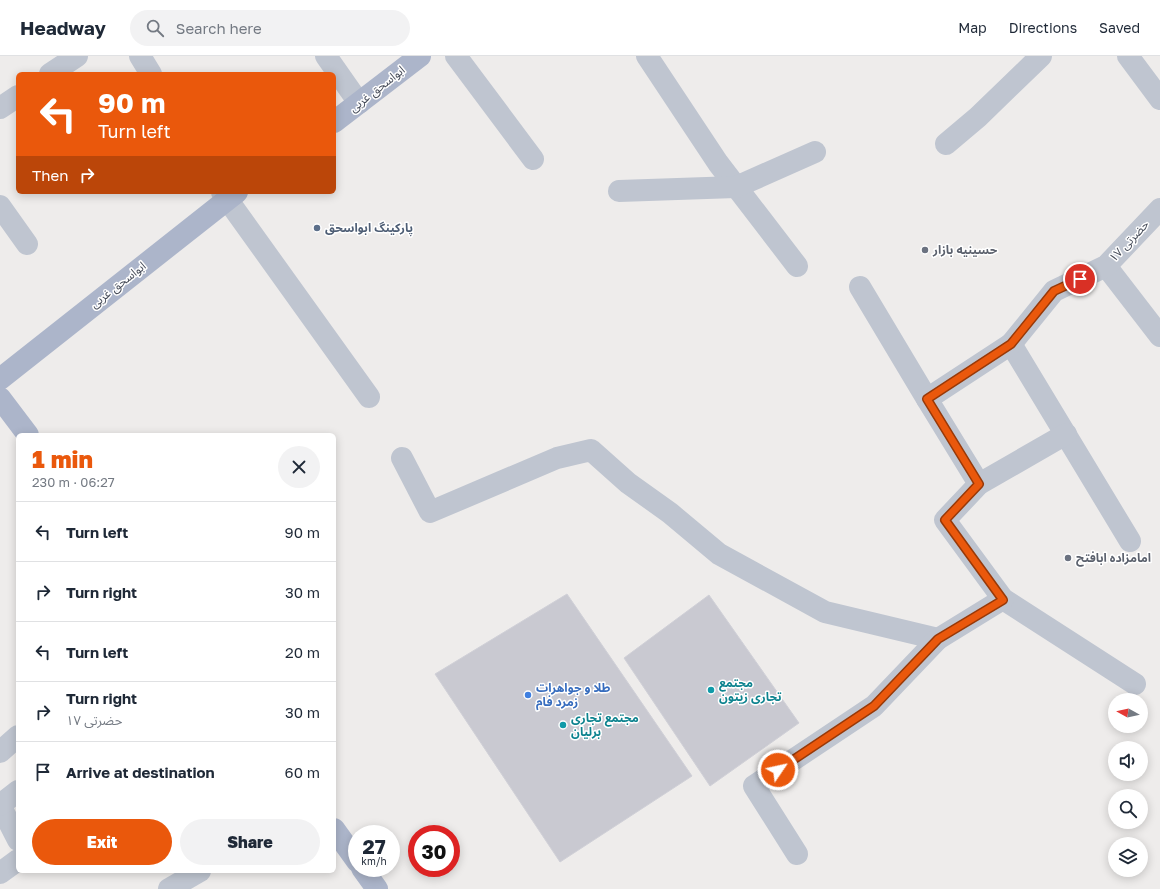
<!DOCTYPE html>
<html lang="en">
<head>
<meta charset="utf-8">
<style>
  :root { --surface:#fff; --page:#f2f2f3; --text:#1f2937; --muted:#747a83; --line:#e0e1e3; --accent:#ea580c }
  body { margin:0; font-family:"Golos Text","Noto Sans Arabic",sans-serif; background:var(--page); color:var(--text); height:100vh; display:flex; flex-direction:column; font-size:15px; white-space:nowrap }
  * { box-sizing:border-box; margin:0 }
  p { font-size:13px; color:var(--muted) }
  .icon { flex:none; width:22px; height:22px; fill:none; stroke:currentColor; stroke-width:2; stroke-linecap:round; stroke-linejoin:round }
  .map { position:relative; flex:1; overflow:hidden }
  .drawer { position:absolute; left:16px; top:377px; width:320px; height:440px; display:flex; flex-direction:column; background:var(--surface); border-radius:6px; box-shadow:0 2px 10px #0003 }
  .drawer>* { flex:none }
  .guide { position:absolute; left:16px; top:16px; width:320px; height:122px; border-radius:6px; box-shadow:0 2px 10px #0003; background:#ea580c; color:#fff; overflow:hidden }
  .needle { width:26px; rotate:278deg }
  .buttons { position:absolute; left:1108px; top:637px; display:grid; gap:8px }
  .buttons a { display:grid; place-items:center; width:40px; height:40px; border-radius:50%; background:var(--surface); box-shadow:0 2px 10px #0003; font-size:20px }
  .speed { position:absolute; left:348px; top:769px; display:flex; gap:8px; font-size:20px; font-weight:700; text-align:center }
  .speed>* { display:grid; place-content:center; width:52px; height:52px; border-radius:50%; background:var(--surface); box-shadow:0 2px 10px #0003; line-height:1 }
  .speed small { font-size:10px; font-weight:400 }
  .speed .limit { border:6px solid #d22; background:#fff; color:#111 }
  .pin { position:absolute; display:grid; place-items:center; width:34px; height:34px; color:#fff; margin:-17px; border:2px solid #fff; border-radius:50%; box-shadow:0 1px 4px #0007 }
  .me { position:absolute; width:44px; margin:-22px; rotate:56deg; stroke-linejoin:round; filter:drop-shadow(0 0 3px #0008) }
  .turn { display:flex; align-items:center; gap:14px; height:84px; padding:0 16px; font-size:18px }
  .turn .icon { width:52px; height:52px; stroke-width:2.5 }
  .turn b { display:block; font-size:28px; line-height:34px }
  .then { display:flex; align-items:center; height:38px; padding:0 16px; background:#0003; gap:8px; font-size:15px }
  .round { display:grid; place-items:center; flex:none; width:42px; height:42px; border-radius:21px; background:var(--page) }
  .overview { display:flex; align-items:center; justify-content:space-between; height:68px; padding:0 16px }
  h1 { font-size:24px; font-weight:800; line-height:30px; color:var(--accent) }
  .cta { display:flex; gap:8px; margin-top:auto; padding:8px 16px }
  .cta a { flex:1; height:46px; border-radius:24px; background:var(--accent); color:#fff; font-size:16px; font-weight:800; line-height:46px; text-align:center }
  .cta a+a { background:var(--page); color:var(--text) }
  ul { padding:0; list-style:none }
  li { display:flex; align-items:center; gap:12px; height:60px; padding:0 16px; border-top:1px solid var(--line) }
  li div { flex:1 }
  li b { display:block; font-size:15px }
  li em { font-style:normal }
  header { display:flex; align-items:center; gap:24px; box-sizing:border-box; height:56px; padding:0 20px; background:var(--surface); border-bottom:1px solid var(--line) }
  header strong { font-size:19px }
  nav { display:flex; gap:22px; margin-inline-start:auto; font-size:14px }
  .search { width:280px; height:36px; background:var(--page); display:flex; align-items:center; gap:10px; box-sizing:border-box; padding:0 14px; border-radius:22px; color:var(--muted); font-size:15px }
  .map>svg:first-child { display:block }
  .building { fill:#c9c9d1; stroke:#d0d0d7 }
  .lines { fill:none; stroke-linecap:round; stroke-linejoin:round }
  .minor { stroke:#bfc5d0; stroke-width:22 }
  .major { stroke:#acb5ca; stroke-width:22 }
  .route-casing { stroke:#983908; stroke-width:10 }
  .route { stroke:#ea580c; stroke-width:7 }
  .service-dot { fill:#5c6f8a; stroke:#fff; stroke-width:1.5 }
  .worship-dot { fill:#6b7280; stroke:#fff; stroke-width:1.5 }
  .culture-dot { fill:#0f9aa8; stroke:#fff; stroke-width:1.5 }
  .shop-dot { fill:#3f7fe0; stroke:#fff; stroke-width:1.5 }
  .labels { text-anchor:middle; stroke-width:3; stroke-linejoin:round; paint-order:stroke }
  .street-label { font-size:12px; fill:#454b58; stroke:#fff }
  .service-label { font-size:12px; font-weight:bold; fill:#4e5e75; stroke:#fff; text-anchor:start }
  .worship-label { font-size:12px; font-weight:bold; fill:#5b616d; stroke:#fff; text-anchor:start }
  .culture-label { font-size:12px; font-weight:bold; fill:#0d838f; stroke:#fff; text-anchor:start }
  .shop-label { font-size:12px; font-weight:bold; fill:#366cbe; stroke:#fff; text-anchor:start }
</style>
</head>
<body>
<header>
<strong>Headway</strong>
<div class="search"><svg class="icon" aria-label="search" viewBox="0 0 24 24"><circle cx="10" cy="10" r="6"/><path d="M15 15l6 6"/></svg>Search here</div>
<nav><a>Map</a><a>Directions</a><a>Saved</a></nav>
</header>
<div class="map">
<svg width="1160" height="833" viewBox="0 0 1160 833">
  <rect width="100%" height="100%" fill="#eeeceb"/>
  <g class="building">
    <polygon points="567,538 692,720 560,806 435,618"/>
    <polygon points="709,539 799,667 710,730 624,602"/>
  </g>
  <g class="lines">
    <g class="minor">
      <polyline points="140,0 151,18"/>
      <polyline points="326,0 359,47"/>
      <polyline points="456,0 533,103"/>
      <polyline points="647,0 718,107 797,210"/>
      <polyline points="1128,0 1160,43"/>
      <polyline points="50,18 77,0"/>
      <polyline points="0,52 18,40"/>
      <polyline points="946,88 978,61 1041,0"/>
      <polyline points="619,135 736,131 815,96"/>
      <polyline points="222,136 369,341"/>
      <polyline points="0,150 27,188"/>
      <polyline points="1106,210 1160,280"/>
      <polyline points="860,231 927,343 979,428 945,464 1003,543 1135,628"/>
      <polyline points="1011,288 1130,485"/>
      <polyline points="927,343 1011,288 1054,235 1106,210 1160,153"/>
      <polyline points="402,402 430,456 557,402 591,394 628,427 670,457 719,498 825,556 938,583"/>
      <polyline points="979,428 1066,378"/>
      <polyline points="0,696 18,680"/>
      <polyline points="0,749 18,784"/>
      <polyline points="0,749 18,735"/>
      <polyline points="797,798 754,730 874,650 938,583 1003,543"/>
      <polyline points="0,817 18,804"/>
      <polyline points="169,833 200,815"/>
    </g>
    <g class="major">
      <polyline points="334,66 420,0"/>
      <polyline points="0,323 237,136"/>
      <polyline points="0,342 28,379"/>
      <polyline points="334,773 357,805"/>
      <polyline points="362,812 377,833"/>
    </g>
  </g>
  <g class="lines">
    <g class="route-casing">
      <polyline id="route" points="778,714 874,650 938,583 1003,544 945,464 979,428 927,343 1011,288 1054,235 1080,223"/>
    </g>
    <use href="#route" class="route"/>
  </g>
  <circle class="service-dot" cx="317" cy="172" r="4"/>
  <g class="worship-dot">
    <circle cx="925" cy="194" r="4"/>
    <circle cx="1068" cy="502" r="4"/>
  </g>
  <g class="culture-dot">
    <circle cx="711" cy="634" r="4"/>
    <circle cx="563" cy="669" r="4"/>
  </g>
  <circle class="shop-dot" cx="528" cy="639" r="4"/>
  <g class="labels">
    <g class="street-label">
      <text transform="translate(377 33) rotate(-38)" y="4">ابواسحق غربی</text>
      <text transform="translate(1129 185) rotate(-47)" y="4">حضرتی ۱۷</text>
      <text transform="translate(118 229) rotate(-38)" y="4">ابواسحق غربی</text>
    </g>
    <g class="service-label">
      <text x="325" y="176">پارکینگ ابواسحق</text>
    </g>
    <g class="worship-label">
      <text x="933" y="198">حسینیه بازار</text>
      <text x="1076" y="506">امامزاده ابافتح</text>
    </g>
    <g class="culture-label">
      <text x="719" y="631">مجتمع<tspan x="719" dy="14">تجاری زیتون</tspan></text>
      <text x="571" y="666">مجتمع تجاری<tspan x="571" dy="14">برلیان</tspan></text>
    </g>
    <g class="shop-label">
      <text x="536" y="636">طلا و جواهرات<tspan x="536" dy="14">زمرد فام</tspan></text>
    </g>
  </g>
</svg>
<div class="buttons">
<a><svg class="needle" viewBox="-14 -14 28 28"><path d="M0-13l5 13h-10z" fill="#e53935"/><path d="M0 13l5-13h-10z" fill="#747a83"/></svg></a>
<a><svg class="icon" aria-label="sound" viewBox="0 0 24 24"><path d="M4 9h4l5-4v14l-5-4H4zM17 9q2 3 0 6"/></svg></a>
<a><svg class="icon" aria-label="search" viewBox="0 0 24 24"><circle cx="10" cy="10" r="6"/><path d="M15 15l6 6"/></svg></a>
<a><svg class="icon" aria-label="layers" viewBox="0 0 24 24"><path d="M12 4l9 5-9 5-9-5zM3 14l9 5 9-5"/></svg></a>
</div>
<div class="speed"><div>27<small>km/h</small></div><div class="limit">30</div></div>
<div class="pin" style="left:1080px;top:223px;background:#d93025"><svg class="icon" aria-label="arrive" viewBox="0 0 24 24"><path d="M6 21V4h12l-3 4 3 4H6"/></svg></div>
<svg class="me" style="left:778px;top:714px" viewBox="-20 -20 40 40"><circle r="17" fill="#ea580c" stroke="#fff" stroke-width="3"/><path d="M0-11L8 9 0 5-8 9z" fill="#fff"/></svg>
<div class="guide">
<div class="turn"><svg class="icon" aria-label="left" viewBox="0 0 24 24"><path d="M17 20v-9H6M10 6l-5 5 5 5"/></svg><div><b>90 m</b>Turn left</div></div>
<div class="then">Then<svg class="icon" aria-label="right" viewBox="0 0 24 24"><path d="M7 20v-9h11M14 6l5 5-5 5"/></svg></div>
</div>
<section class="drawer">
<div class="overview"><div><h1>1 min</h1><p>230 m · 06:27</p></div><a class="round"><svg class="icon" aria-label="close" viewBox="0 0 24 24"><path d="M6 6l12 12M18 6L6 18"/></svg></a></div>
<ul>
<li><svg class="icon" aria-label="left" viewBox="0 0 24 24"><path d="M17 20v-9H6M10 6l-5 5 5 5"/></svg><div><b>Turn left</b></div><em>90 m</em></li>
<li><svg class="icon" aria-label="right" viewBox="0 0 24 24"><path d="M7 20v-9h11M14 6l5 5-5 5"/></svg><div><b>Turn right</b></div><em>30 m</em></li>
<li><svg class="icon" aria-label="left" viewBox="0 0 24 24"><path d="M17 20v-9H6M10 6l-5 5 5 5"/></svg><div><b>Turn left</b></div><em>20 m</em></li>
<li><svg class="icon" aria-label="right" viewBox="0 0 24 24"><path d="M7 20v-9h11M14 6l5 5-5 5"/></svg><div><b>Turn right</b><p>حضرتی ۱۷</p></div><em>30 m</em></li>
<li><svg class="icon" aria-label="arrive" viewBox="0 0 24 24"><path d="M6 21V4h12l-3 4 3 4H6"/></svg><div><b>Arrive at destination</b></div><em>60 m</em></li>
</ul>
<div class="cta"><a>Exit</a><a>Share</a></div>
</section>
</div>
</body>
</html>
